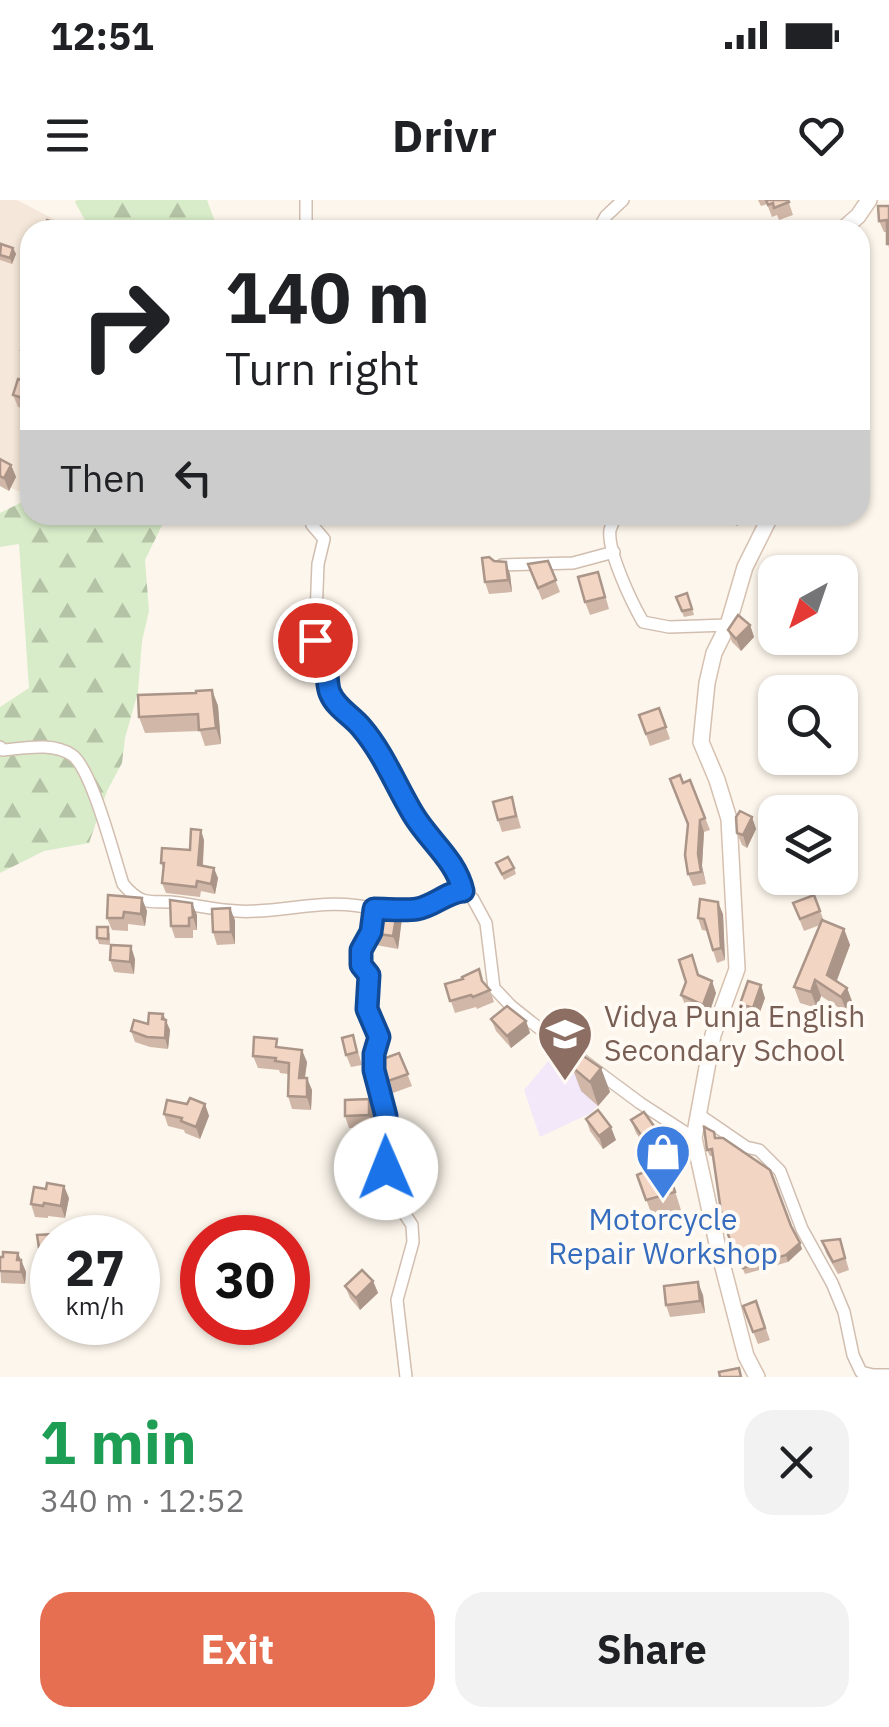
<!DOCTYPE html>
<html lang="en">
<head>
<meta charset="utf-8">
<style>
  :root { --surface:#fff; --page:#f2f2f2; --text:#202124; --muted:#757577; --accent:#e76f51 }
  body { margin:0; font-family:"IBM Plex Sans",sans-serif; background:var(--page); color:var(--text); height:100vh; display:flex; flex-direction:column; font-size:38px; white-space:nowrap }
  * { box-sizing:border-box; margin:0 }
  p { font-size:32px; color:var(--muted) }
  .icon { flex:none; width:55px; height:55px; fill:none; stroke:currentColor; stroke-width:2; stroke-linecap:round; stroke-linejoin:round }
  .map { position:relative; height:1177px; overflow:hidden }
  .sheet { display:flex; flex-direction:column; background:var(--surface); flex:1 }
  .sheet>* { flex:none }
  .banner { position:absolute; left:20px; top:20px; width:850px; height:305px; border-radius:30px; box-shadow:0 2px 8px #0004; background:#fff; color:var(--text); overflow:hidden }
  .needle { width:65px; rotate:220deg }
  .controls { position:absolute; left:758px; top:355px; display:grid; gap:20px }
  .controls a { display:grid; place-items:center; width:100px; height:100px; border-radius:20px; background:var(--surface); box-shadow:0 2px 8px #0004; font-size:50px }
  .speed { position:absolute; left:30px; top:1015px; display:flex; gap:20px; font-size:50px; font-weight:700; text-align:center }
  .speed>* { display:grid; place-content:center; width:130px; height:130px; border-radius:50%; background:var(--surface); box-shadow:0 2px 8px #0004; line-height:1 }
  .speed small { font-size:25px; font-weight:400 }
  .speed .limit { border:15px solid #d22; background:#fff; color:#111 }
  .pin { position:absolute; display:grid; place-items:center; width:85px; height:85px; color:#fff; margin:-42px; border:5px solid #fff; border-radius:50%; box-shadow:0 2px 10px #0007 }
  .me { position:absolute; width:110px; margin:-55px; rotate:359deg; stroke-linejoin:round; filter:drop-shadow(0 0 8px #0008) }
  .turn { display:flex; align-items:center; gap:35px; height:210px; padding:0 40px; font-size:45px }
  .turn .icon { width:130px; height:130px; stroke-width:2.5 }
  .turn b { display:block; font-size:70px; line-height:85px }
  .then { display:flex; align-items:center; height:95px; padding:0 40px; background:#0003; gap:20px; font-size:38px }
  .round { display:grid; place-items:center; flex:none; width:105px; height:105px; border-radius:30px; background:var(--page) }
  .head { display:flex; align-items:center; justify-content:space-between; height:170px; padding:0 40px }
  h1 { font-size:60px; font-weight:700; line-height:75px; color:#1e9e55 }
  .button { display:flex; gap:20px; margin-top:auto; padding:20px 40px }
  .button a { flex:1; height:115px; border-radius:30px; background:var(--accent); color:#fff; font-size:40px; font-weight:700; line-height:115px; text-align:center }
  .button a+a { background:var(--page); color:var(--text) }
  .status { display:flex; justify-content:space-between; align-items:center; height:70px; padding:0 50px; background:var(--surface); direction:ltr }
  .status svg { height:28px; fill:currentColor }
  header { display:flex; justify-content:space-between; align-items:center; height:130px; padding:0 40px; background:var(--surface); font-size:45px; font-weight:700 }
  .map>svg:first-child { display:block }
  .residential { fill:#f5e8da }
  .education { fill:#f3e8fa }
  .forest { fill:url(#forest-firs) }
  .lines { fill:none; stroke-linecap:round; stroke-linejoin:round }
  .minor-casing { stroke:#d1beb0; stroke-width:14 }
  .secondary-casing { stroke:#d6c0b0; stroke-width:18 }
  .minor { stroke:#fff; stroke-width:11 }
  .secondary { stroke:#fff; stroke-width:15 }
  .wall { fill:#d1b7a8 }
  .shaded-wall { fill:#aa9588 }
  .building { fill:#f3d5c3; stroke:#aa9588; stroke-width:2.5 }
  .route-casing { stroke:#114b97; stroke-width:25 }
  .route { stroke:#1a73e8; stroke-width:18 }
  .labels { text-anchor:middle; stroke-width:8; stroke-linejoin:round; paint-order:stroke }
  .education-label { font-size:30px; fill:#785e54; stroke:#fffaf3; text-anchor:start }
  .shop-label { font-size:30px; fill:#366cbe; stroke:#fffaf3 }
</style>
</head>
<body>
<div class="status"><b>12:51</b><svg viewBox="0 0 49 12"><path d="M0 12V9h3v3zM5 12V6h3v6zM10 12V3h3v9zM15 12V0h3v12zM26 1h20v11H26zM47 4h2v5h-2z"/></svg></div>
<header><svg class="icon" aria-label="menu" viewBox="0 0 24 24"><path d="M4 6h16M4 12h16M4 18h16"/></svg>Drivr<svg class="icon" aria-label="heart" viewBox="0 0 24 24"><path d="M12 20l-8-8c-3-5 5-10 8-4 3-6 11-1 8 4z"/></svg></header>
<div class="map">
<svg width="889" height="1177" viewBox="0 0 889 1177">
  <defs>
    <pattern id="forest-firs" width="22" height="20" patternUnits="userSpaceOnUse" patternTransform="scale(2.5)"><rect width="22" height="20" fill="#d8ecc9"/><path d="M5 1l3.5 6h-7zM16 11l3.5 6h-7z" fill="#b4c2a5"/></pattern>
  </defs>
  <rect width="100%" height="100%" fill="#fdf6ec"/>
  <polygon class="residential" points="0,0 17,0 75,30 30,30 30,259 27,267 30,271 30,296 0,283"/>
  <polygon class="education" points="557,843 610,891 591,913 540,937 524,890 550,859"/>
  <g class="forest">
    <polygon points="77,0 207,0 218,30 98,30 88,26 75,2"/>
    <polygon points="30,298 30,315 167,315 145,360 149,411 142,441 138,492 125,538 122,563 107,591 89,643 44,651 0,673 0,507 29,488 19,344 0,347 0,313"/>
  </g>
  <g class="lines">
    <g class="minor-casing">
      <g id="minor">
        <polyline points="306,0 306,30"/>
        <polyline points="598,30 606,16 623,0"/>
        <polyline points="309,315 312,325 324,339 318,364 315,441 326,466 330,493 344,513 359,523 387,562 411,612 428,636 454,665 460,675 463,691"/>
        <path d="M617,315C615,317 611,327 610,330C607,351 632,403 643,422L669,427L728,425"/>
        <polyline points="502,365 573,363 614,352"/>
        <path d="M0,547L3,550C25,548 53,542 72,555C92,569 114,657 123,684C144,709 151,699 179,703C206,707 230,713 257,711C297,709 334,698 374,709L371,732L361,750V765L369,775L367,809L379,837L374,854V870L386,916L379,941L392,995L412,1025L413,1042L397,1100L406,1177"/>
        <polyline points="383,709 416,709 438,702 456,691 463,691 473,699 486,723 494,788 511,806 531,822 640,903 694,938"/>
        <polyline points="698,914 746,947 759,950 780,971 802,1029 832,1083 844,1112 853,1155 861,1172 873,1175 889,1175"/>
      </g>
    </g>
    <g class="secondary-casing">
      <g id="secondary">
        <polyline points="842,30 858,16 869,0"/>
        <polyline points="757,1177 746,1156 718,1048 694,938 713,835 737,769 729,619 717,580 701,542 707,483 714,453 728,425 745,367 771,315"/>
      </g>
    </g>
    <use href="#minor" class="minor"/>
    <use href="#secondary" class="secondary"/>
  </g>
  <g class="wall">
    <polygon points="758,0 788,0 793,15 779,20 777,15 772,17 767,4 761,6"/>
    <polygon points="889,6 889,49 887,32 884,32 879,21"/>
    <polygon points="0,47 13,48 16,54 12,64 0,60"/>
    <polygon points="30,125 30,163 25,161 21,150"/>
    <polygon points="30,183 30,210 18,207 13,195"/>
    <polygon points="0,259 11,265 16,277 9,291 0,286"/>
    <polygon points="732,315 749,315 751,321 736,326"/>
    <polygon points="548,361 560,392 542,400 528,364"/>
    <polygon points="510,374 512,392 489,394 485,382"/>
    <polygon points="602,384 609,409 590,415 585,402"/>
    <polygon points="687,393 694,415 684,417 676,397"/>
    <polygon points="750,425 754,437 741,451 732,442 728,430"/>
    <polygon points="212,490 218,506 221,544 205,546 200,531 145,533 139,517 196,493"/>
    <polygon points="659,508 670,539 650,546 639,515"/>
    <polygon points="690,580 710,630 704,632 702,666 706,684 693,686 688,674 688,625 683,583"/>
    <polygon points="512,597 521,628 502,632 498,620"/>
    <polygon points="752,617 756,629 747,648 742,645 737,633"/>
    <polygon points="204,640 203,666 218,678 215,694 201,691 200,697 166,693 162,683 164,670 161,663 190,650"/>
    <polygon points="853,662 827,695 818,689 814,678"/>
    <polygon points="496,663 514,668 516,674 504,680"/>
    <polygon points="108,695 147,711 145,726 128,724 128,731 112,730 107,718"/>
    <polygon points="814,695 824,721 844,729 850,745 836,781 847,788 853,804 847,813 821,796 817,808 800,803 794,787 820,725 804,731 793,703"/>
    <polygon points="170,700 197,715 197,730 193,730 193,738 175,738 171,726"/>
    <polygon points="398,706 402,718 398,749 376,745 371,733"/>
    <polygon points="723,714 725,760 717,763 707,731 702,730 698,718"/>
    <polygon points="235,720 235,744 217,745 213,732"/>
    <polygon points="110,733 110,745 99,744 97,738"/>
    <polygon points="135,759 134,774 114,772 110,760"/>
    <polygon points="699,775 716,793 708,817 686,807 681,795 686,782"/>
    <polygon points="445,784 484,784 490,790 494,802 477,809 476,807 455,813"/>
    <polygon points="765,798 757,820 745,816 740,804"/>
    <polygon points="163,814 170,830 168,849 150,847 135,842 131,831 148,824"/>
    <polygon points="491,819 526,821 530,833 511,848 496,831"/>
    <polygon points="353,835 362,865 351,867 346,855"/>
    <polygon points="280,847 307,862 305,878 312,890 311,910 292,909 288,896 288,874 280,873 279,870 258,868 253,856"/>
    <polygon points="399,853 412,886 393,893 380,860"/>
    <polygon points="572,867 601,868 610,892 598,906 581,891"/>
    <polygon points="369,899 373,912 373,928 349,928 345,916"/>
    <polygon points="187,904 205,904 209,916 200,939 185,933 184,930 168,926 164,914"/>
    <polygon points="586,919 616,940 603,949 590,931"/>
    <polygon points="631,920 656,929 661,942 648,950 636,933"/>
    <polygon points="715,938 791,1026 802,1049 788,1062 745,1074 732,1043 713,956 710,956 707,950"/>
    <polygon points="412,957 417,969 418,982 403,984 398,972"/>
    <polygon points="666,963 681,1010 653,1018 637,975"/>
    <polygon points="69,998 65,1018 48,1016 48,1018 35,1017 31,1004"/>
    <polygon points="52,1038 52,1058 43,1058 39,1048"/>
    <polygon points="840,1039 849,1070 838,1074 826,1053 822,1041"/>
    <polygon points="0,1057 21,1060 26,1072 25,1084 1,1083"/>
    <polygon points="373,1081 378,1093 360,1110 350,1098 345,1086"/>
    <polygon points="703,1095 705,1113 670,1117 666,1105"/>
    <polygon points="756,1101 770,1140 758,1144 743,1106"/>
  </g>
  <g class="shaded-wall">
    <polygon points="13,48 16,54 12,64 10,58"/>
    <polygon points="11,265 16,277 9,291 4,278"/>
    <polygon points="506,362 510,374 512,392 508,380"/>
    <polygon points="750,425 754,437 741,451 736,439"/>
    <polygon points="212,490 218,506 221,544 216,528"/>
    <polygon points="752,617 756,629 747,648 743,635"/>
    <polygon points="700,620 704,632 702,666 706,684 698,654"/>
    <polygon points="201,630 204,640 202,675 198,665"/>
    <polygon points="849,652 853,662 827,695 823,685 829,678 840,678 840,663"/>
    <polygon points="214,668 218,678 215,694 211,684"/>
    <polygon points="142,698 147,711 145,726 141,714"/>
    <polygon points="718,702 723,714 725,760 721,748"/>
    <polygon points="192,703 197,715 197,730 193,717"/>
    <polygon points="398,706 402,718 398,749 393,736"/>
    <polygon points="230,708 235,720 235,744 231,732"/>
    <polygon points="844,729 850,745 833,791 827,775"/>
    <polygon points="131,746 135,759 134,774 130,762"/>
    <polygon points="815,780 821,796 817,808 811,792"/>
    <polygon points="712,781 716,793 708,817 703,805"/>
    <polygon points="761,785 765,798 757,820 753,808"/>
    <polygon points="847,788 853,804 847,813 841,797"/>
    <polygon points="163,814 170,830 168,849 165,838"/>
    <polygon points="526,821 530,833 511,848 507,836"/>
    <polygon points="302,850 307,862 303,890 299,878"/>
    <polygon points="601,868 610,892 598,906 590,882"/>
    <polygon points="307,878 312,890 311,910 307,897"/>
    <polygon points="369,899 373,912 373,928 369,915"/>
    <polygon points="205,904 209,916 200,939 196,927"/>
    <polygon points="611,927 616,940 603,949 599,936"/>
    <polygon points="656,929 661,942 648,950 643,938"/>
    <polygon points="64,986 69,998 65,1018 61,1006"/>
    <polygon points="800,1043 802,1049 788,1062 786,1055"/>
    <polygon points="18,1053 26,1072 25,1084 17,1060"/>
    <polygon points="373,1081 378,1093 360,1110 356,1098"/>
    <polygon points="698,1082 703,1095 705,1113 700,1101"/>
  </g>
  <g class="building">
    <polygon points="766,0 788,0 789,2 774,8 773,3 768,5"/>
    <polygon points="878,6 889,6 889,44 887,44 887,20 879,21"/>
    <polygon points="47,20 62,25 60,30 44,30"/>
    <polygon points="1,44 13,48 10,58 0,55"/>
    <polygon points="30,125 30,154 21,150"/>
    <polygon points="18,179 30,183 26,199 13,195"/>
    <polygon points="0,259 11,265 4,278 0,276"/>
    <polygon points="489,357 494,361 506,362 508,380 485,382 482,358"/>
    <polygon points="548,361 556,380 538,388 528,364"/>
    <polygon points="598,372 605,397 585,402 578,377"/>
    <polygon points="687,393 692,409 682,411 676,397"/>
    <polygon points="738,415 750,425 736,439 728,430"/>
    <polygon points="212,490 216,528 199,530 198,514 139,517 138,495 196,493 196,491"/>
    <polygon points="659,508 666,527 646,534 639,515"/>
    <polygon points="680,575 683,583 690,580 705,618 700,620 698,654 701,672 688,674 685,655 688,624 670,579"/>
    <polygon points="512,597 516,616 498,620 493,602"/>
    <polygon points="740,611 752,617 743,635 737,633 736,617"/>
    <polygon points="191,629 201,630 198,665 214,668 211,684 197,681 196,687 162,683 164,663 161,663 162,648 190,650"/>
    <polygon points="840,646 849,652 840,663"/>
    <polygon points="508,657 514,668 502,674 496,663"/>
    <polygon points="814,678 829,678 823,685"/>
    <polygon points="108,695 142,698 141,714 124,712 123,718 107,718"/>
    <polygon points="814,695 820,711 800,719 793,703"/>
    <polygon points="700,699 718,702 721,748 713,750 704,719 698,718"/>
    <polygon points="170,700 192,703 193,717 189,718 189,726 171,726"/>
    <polygon points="378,706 398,706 393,736 371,733"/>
    <polygon points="230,708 231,732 213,732 212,709"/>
    <polygon points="822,720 844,729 827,775 847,788 841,797 815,780 811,792 794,787"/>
    <polygon points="97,727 108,727 108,739 97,738"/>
    <polygon points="111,745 131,746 130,762 110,760"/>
    <polygon points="692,755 698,775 712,781 703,805 681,795 686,782 679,760"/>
    <polygon points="479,769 482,781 490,790 473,797 471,795 450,801 445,784 463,779 462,777"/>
    <polygon points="748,781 761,785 753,808 740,804"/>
    <polygon points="507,806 526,821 507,836 491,819"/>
    <polygon points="149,813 163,814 162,819 166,820 165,838 147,837 131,831 134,820 148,824"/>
    <polygon points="353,835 357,852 346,855 342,838"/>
    <polygon points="254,837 277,839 276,847 302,850 299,878 307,878 307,897 288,896 289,863 275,861 276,858 253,856"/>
    <polygon points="399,853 408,874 388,881 380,860"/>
    <polygon points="582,855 601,868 590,882 572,867"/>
    <polygon points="190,898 205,904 196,927 181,921 182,918 164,914 167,900 187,904"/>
    <polygon points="369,899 369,915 345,916 345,900"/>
    <polygon points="598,910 611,927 599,936 586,919"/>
    <polygon points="644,912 656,929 643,938 631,920"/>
    <polygon points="704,927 714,932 715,938 723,938 770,970 791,1026 800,1043 786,1055 743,1068 729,1037 721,1011 712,949 707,950"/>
    <polygon points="412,957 414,970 398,972 397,959"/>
    <polygon points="666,963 675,992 646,1000 637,975"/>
    <polygon points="47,983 64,986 61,1006 44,1003 43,1006 31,1004 34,987 46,989"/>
    <polygon points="55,1034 55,1038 52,1038 52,1047 39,1048 37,1035"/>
    <polygon points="840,1039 845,1058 833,1062 822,1041"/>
    <polygon points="3,1052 18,1053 17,1060 21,1060 21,1072 0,1071 0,1057 3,1057"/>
    <polygon points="362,1070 373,1081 356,1098 345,1086"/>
    <polygon points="698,1082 700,1101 666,1105 664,1086"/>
    <polygon points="756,1101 765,1128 753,1132 743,1106"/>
    <polygon points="739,1168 741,1177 720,1177 719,1172"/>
  </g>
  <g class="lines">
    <g class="route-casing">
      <path id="route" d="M315,440C319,450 324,460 326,470C328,477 327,486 330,493C336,508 351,515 361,527C384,554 395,584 413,614C429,641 456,660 463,691C447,692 434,706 417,709C404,711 388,709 374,709L371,732L361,750V765L369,775L367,809L379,837L374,854V870L386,916L379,941L386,968"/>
    </g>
    <use href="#route" class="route"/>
  </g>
  <defs>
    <g id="school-pin" transform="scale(2.875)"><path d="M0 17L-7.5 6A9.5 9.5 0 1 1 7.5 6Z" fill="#8d6e63" stroke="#fffaf3"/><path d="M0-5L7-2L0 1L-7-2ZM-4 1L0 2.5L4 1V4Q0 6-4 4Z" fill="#fff"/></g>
    <g id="shop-pin" transform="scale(2.875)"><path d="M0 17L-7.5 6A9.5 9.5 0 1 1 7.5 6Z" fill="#3f7fe0" stroke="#fffaf3"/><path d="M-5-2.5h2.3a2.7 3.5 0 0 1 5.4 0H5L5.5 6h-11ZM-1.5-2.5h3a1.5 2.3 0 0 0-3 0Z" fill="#fff"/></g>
  </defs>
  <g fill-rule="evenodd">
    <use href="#school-pin" x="565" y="834"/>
    <use href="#shop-pin" x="663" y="952"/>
  </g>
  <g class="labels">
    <g class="education-label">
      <text x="604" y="827">Vidya Punja English<tspan x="604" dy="34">Secondary School</tspan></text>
    </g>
    <g class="shop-label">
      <text x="663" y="1030">Motorcycle<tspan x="663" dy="34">Repair Workshop</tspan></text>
    </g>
  </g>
</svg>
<div class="controls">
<a><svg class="needle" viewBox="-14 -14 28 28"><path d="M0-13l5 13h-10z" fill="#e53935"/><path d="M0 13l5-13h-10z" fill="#757577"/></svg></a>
<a><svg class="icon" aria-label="search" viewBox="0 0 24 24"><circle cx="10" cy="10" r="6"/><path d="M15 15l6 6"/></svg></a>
<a><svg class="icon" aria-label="layers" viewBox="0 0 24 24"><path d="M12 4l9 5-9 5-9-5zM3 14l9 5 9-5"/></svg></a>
</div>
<div class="speed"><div>27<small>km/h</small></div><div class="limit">30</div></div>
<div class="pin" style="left:315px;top:440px;background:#d93025"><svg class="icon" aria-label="arrive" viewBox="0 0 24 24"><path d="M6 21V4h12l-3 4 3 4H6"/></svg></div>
<svg class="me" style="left:386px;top:968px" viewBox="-20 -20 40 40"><circle r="19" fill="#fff"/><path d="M0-13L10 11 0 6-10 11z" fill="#1a73e8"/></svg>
<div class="banner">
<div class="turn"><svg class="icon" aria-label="right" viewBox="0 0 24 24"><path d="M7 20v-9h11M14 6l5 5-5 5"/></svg><div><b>140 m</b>Turn right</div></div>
<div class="then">Then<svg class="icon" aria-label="left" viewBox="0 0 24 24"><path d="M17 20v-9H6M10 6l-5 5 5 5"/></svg></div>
</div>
</div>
<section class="sheet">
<div class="head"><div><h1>1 min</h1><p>340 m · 12:52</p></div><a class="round"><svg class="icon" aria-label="close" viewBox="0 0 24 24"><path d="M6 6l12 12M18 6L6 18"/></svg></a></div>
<div class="button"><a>Exit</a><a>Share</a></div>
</section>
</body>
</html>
